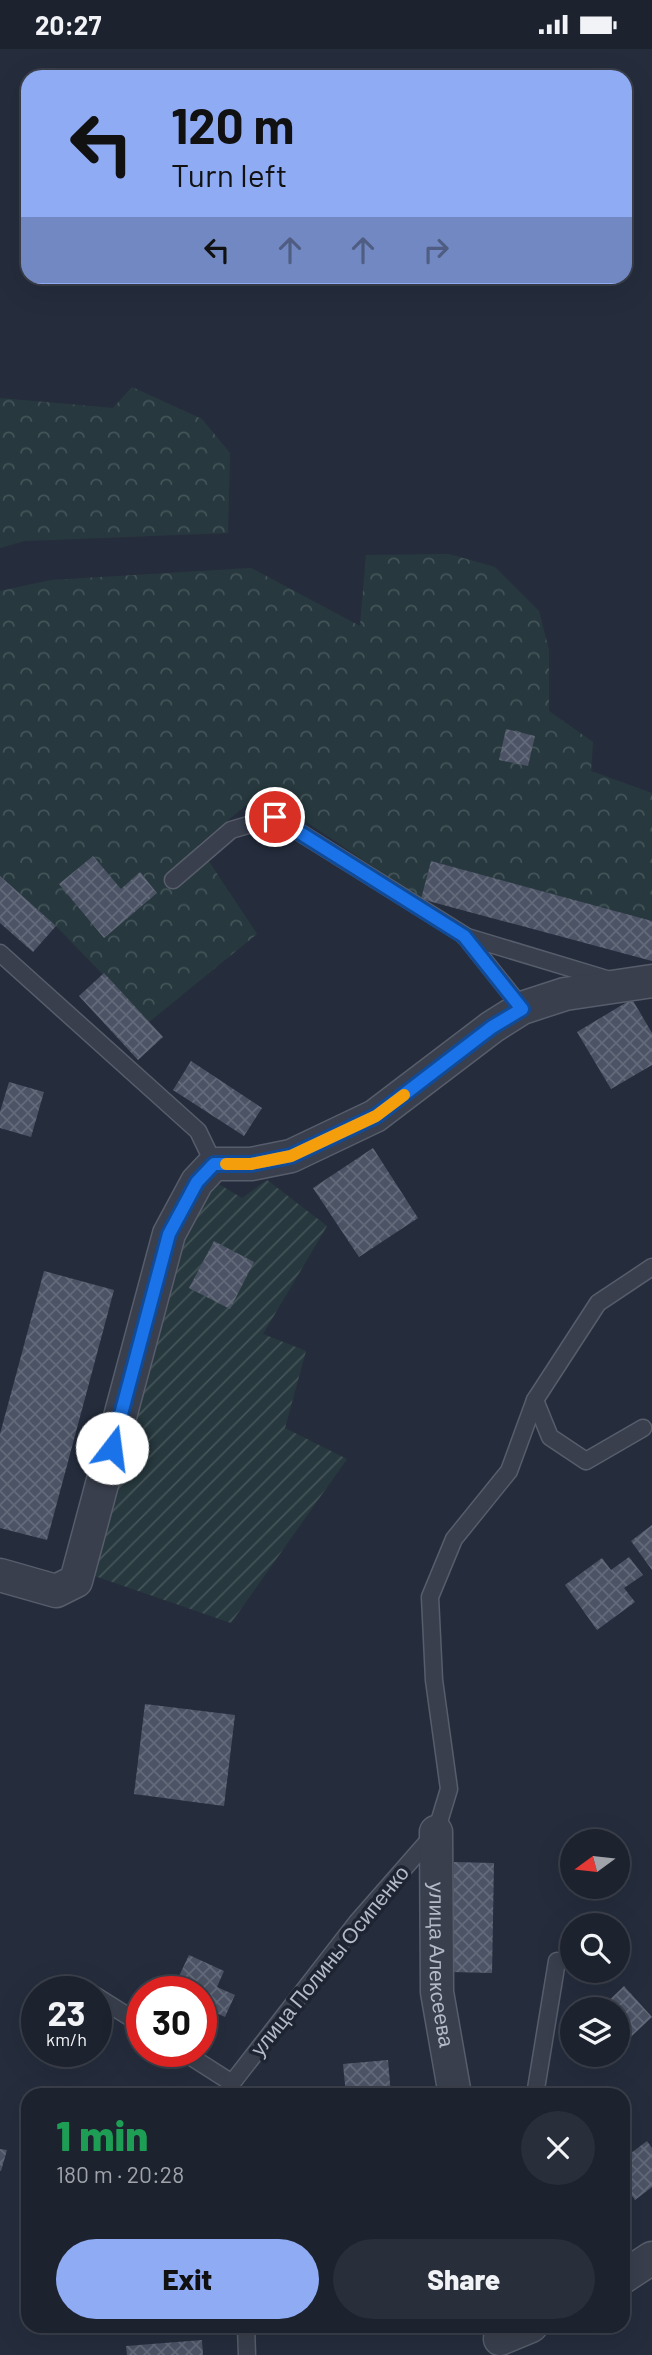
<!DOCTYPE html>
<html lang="en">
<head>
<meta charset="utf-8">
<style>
  :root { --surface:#1c222e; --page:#292f3a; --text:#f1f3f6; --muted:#a0a4aa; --line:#3a3f4a; --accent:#8fabf3 }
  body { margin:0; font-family:Barlow,sans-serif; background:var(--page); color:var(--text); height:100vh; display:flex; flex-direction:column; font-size:26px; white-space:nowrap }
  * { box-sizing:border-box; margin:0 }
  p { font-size:23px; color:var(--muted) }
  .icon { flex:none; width:38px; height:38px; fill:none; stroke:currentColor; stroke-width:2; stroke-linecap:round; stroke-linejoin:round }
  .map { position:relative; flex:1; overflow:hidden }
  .sheet { position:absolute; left:21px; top:2039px; width:609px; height:245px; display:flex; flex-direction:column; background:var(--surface); border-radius:21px; box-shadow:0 7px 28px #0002,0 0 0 2px var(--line) }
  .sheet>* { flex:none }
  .banner { position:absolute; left:21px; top:21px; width:611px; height:214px; border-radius:21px; box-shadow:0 7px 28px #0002,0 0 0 2px var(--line); background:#8fabf3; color:#111; overflow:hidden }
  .needle { width:46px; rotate:255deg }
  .controls { position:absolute; left:560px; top:1780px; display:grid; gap:14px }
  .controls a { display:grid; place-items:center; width:70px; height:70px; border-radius:50%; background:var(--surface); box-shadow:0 7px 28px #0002,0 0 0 2px var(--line); font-size:35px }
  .speed { position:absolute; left:21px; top:1927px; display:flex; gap:14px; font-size:35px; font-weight:700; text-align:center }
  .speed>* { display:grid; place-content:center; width:91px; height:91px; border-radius:50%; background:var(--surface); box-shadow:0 7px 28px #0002,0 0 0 2px var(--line); line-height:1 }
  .speed small { font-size:18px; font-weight:400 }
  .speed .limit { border:10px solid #d22; background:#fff; color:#111 }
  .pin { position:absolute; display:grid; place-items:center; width:60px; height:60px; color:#fff; margin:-30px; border:4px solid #fff; border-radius:50%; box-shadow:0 2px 7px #0007 }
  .me { position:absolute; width:77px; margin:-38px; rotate:15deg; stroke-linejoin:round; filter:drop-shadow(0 0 5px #0008) }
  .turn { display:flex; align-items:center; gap:24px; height:147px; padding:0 35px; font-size:32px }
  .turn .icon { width:91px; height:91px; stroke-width:2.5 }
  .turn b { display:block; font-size:49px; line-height:60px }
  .lanes { display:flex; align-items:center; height:66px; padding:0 35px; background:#0003; justify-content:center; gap:35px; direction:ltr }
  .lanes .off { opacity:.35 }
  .round { display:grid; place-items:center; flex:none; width:74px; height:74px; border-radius:37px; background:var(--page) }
  .headline { display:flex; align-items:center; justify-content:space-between; height:119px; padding:0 35px }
  h1 { font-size:42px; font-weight:800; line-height:52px; color:#1e9e55 }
  .action { display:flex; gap:14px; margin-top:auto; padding:14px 35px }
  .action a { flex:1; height:80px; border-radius:42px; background:var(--accent); color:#111; font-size:28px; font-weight:800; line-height:80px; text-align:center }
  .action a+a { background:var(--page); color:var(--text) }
  .status { display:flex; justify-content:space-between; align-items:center; height:49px; padding:0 35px; background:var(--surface); direction:ltr }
  .status svg { height:19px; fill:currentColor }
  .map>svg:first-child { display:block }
  .forest { fill:url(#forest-crowns) }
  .garden { fill:url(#garden-furrows) }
  .building { fill:url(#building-cross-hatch) }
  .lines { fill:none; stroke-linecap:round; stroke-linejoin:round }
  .lane-casing { stroke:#575d6b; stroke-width:19 }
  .street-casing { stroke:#575d6b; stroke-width:35 }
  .lane { stroke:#393f4d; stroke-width:16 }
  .street { stroke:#393f4d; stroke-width:32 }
  .route-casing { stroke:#114b97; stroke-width:18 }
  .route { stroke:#1a73e8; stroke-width:12 }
  .slow { stroke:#f59e0b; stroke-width:12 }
  .labels { text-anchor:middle; stroke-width:7; stroke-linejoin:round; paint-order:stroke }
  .street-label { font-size:21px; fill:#b5bac8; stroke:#1e2432 }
</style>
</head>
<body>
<div class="status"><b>20:27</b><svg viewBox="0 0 49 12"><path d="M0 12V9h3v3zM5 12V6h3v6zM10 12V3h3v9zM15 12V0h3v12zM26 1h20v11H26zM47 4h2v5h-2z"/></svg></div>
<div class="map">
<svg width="652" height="2306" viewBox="0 0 652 2306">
  <defs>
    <pattern id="forest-crowns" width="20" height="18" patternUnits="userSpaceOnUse" patternTransform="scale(1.75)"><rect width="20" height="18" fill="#27393e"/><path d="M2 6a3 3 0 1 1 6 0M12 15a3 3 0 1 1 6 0" fill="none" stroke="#445458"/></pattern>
    <pattern id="garden-furrows" width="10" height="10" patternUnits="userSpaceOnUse" patternTransform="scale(1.75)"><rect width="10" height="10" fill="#27393e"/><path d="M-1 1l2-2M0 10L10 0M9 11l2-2" fill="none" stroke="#445458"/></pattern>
    <pattern id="building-cross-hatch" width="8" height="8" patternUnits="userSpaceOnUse" patternTransform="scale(1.75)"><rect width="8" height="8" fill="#4b5365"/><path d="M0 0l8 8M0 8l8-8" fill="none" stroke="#636a7a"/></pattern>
  </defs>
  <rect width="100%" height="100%" fill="#252d3d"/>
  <g class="forest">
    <polygon points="132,338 202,370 230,404 228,484 24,492 0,499 0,349 113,359"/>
    <polygon points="449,505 495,518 539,562 549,601 549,662 593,693 591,722 652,744 652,872 431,812 421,850 262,743 198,796 257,885 149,973 56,877 0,827 0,542 51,531 251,519 360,577 366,506"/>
  </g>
  <polygon class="garden" points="267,1131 327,1177 263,1285 306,1302 285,1379 347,1410 231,1574 86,1524 177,1197 217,1134 242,1149"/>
  <g class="building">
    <polygon points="506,680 535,687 528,717 499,711"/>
    <polygon points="93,807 121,840 140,823 157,844 104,889 59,835"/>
    <polygon points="431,812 652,872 652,912 421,850"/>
    <polygon points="0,827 56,877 33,903 0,874"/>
    <polygon points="104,924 163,988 138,1011 79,947"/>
    <polygon points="632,950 652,984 652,1016 611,1040 577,983"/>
    <polygon points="191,1012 262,1059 244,1087 173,1041"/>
    <polygon points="9,1033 44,1043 31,1088 0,1079 0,1063"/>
    <polygon points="373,1099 418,1169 359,1208 313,1139"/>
    <polygon points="214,1192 254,1213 230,1260 189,1239"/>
    <polygon points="44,1222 114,1241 47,1491 0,1479 0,1385"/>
    <polygon points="652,1476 652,1521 631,1492"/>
    <polygon points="629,1508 643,1526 624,1539 635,1553 597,1581 565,1536 602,1509 611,1521"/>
    <polygon points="145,1655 235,1666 224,1757 134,1745"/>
    <polygon points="454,1813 494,1814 492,1924 451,1923"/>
    <polygon points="189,1906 224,1922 217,1938 235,1946 225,1968 201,1957 201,1942 172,1942"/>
    <polygon points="624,1937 652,1968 618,2000 618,1960 600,1960"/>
    <polygon points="594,2006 612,2006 603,2015"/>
    <polygon points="388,2011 391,2046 346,2046 343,2015"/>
    <polygon points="647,2092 652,2099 652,2138 635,2151 623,2135 623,2110"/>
    <polygon points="0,2100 7,2101 1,2122 0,2122"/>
    <polygon points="367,2277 397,2277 397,2279 368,2282"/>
    <polygon points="202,2291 203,2306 127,2306 126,2297"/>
  </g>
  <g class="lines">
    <g class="lane-casing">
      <g id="lane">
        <polyline points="173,831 231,781 275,768 464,886 522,959"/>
        <polyline points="464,887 610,931"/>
        <polyline points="0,904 198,1082 214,1115"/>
        <polyline points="535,1351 550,1388 586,1412 643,1379"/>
        <polyline points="96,1947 142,1976"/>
        <polyline points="182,2002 232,2034"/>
        <polyline points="233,2046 232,2034 357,1873 436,1783 449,1740 434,1631 430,1548 454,1490 509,1422 535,1351 598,1254 652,1218"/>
        <polyline points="535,2046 557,1912"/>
        <polyline points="246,2277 247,2306"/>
      </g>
    </g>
    <g class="street-casing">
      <g id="street">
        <polyline points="0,1526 56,1542 76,1532 169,1185 197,1133 214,1115 251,1115 291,1107 375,1067 492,978 522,959 565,945 652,932"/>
        <path id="s1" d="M436,1783L437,1943L455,2046"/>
        <polyline points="623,2228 652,2209"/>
        <polyline points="500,2290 531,2277"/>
      </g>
    </g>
    <use href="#lane" class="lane"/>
    <use href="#street" class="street"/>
  </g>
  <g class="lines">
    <g class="route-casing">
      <polyline id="route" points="112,1399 169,1185 197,1133 214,1115 251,1115 291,1107 376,1067 492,978 522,960 464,887 275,768"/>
    </g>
    <use href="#route" class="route"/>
    <polyline class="slow" points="226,1115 251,1115 291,1107 376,1067 404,1046"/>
  </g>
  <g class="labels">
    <g class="street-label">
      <text transform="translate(330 1912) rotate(-51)" y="7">улица Полины Осипенко</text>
      <text dy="7" stroke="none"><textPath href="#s1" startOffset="133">улица Алексеева</textPath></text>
    </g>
  </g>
</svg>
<div class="controls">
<a><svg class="needle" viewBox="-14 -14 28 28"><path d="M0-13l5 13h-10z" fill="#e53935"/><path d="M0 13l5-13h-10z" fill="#a0a4aa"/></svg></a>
<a><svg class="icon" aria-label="search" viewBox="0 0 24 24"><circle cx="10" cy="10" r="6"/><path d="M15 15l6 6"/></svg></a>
<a><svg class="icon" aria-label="layers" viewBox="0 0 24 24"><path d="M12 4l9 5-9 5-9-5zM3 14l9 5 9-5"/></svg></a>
</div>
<div class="speed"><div>23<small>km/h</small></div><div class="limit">30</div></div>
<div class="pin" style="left:275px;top:768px;background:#d93025"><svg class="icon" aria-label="arrive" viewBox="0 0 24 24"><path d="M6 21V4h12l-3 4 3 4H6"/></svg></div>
<svg class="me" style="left:112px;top:1399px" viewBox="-20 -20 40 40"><circle r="19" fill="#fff"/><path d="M0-13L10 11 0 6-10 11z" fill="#1a73e8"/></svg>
<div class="banner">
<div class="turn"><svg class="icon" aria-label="left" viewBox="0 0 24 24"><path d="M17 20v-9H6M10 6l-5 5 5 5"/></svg><div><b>120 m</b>Turn left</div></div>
<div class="lanes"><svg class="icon" aria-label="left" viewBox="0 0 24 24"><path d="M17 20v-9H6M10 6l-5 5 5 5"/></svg><svg class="icon off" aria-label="ahead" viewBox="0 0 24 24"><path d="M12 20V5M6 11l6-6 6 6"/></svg><svg class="icon off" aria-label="ahead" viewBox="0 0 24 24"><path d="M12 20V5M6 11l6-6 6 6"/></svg><svg class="icon off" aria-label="right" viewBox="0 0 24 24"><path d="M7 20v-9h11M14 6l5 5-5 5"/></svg></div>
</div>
<section class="sheet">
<div class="headline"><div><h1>1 min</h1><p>180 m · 20:28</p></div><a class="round"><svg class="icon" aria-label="close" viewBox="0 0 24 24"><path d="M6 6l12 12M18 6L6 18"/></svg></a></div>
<div class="action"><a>Exit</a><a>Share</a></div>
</section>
</div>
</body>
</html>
